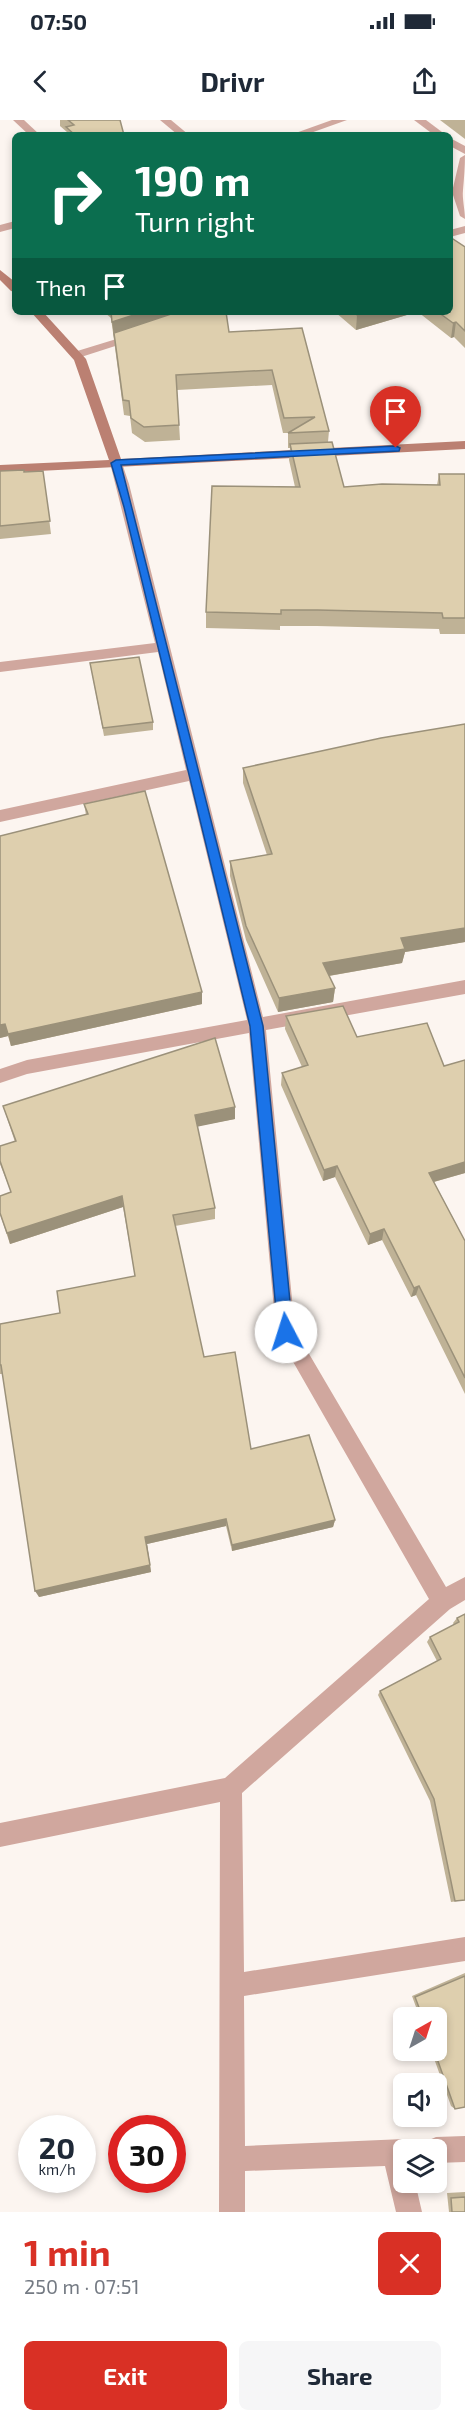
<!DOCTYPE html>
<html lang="en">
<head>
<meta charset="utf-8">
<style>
  :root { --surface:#fff; --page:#f6f6f7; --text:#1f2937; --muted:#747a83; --accent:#d93025 }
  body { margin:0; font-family:"Exo 2",sans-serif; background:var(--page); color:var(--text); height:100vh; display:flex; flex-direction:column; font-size:22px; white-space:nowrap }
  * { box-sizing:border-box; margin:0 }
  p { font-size:20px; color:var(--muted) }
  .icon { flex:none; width:33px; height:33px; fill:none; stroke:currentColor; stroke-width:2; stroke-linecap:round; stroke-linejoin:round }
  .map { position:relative; height:2092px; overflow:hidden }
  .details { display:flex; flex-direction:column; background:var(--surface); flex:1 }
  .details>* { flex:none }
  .top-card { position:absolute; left:12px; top:12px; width:441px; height:183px; border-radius:9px; box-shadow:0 3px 9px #0003; background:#0b6e4f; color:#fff; overflow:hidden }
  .needle { width:39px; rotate:39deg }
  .tools { position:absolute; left:393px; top:1887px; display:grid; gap:12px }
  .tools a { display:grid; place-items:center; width:54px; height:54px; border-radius:9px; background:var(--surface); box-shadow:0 3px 9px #0003; font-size:30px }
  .speed { position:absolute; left:18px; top:1995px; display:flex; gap:12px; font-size:30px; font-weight:700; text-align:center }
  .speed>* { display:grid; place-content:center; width:78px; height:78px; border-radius:50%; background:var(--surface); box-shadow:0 3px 9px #0003; line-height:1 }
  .speed small { font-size:15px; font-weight:400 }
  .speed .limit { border:9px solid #d22; background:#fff; color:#111 }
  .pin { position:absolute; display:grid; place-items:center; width:51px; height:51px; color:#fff; margin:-62px -26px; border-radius:50% 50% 50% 0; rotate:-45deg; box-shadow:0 0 6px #0007 }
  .pin .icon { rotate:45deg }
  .me { position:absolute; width:66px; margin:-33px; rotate:355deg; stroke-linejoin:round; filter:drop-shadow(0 0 4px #0008) }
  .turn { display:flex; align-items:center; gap:21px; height:126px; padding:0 24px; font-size:27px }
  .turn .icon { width:78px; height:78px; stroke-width:2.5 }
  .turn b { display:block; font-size:42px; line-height:51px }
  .then { display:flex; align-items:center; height:57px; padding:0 24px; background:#0003; gap:12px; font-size:22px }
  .round { display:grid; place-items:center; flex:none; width:63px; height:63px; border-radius:9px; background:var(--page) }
  .head { display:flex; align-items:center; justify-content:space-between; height:102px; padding:0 24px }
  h1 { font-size:36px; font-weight:700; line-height:45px; color:var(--accent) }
  .primary-button { display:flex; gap:12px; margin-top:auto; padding:12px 24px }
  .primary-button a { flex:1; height:69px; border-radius:9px; background:var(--accent); color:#fff; font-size:24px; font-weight:700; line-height:69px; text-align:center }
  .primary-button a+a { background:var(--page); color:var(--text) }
  .status { display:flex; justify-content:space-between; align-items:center; height:42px; padding:0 30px; background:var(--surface); direction:ltr }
  .status svg { height:16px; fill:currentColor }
  header { display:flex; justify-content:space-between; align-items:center; height:78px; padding:0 24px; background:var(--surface); font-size:27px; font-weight:700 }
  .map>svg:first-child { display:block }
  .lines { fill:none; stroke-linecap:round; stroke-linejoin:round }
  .lane { fill:#d0a79e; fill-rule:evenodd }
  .street { fill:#d0a79e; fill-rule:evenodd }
  .secondary { fill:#bb8072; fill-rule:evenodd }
  .wall { fill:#bfb296 }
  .shaded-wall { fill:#9b917a }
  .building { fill:#decfae; stroke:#9b917a; stroke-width:1.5 }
  .route { fill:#1a73e8; stroke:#114b97; stroke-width:1.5 }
</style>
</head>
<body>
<div class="status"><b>07:50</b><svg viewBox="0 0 49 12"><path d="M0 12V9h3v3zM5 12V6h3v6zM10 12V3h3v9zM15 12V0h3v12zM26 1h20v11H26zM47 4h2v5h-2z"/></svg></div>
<header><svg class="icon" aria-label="back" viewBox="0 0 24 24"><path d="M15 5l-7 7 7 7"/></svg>Drivr<svg class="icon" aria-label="share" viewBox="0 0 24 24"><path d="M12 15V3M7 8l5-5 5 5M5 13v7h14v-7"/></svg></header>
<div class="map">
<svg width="465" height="2092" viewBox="0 0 465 2092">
  <rect width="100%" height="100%" fill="#fcf5f0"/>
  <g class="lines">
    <polygon class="lane" points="13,0 24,0 40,15 29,15"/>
    <g class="street">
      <polygon points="160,0 171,0 189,15 178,15"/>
      <polygon points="332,0 347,0 305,15 290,15"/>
      <polygon points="414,0 426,0 446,15 434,15"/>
      <polygon points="450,18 465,26 465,34 450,26"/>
      <path d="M465,35C465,47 464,58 463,70C462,78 465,90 465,99L460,96L452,72L460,38Z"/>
      <polygon points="15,101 15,108 0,112 0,105"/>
      <polygon points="465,106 465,113 450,117 450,110"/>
      <polygon points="136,213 140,214 140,218 78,238 72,234 74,232"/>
      <polygon points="116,339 122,343 129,364 263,897 465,860 465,874 266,910 295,1210 446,1467 465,1457 465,1480 450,1489 242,1673 244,1852 465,1817 465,1841 244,1876 245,2026 404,2019 413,2023 416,2030 404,2030 404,2062 415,2062 422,2092 396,2092 385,2046 245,2051 245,2092 219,2092 220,1682 0,1727 0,1703 225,1658 429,1479 276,1212 249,913 27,954 0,963 0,949 27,940 247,900 189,661 0,702 0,690 186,650 158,532 0,552 0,542 155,523 110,343"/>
      <polygon points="465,2016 465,2042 436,2043 436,2030 423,2030 427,2021 436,2017"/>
    </g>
    <g class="secondary">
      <polygon points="0,150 15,162 15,172 11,171 0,160"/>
      <polygon points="31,192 43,192 86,239 121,339 465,321 465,329 0,353 0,345 109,340 74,240"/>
    </g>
  </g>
  <g class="wall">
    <polygon points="60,0 120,0 124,15 67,15 67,12 60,6"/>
    <polygon points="440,0 465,0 465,19"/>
    <polygon points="15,105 15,122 14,121 12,106"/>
    <polygon points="465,127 465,228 454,217 451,218 418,192 450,192"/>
    <polygon points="104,192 226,192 229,212 302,208 329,311 328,322 344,367 437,365 439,354 465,354 465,514 440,514 439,509 317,506 280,506 280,510 206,508 206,492 295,367 289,340 290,328 288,328 288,313 283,313 272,265 177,270 180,320 145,322 132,313 130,296 124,295 111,198"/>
    <polygon points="335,192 417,192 356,210"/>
    <polygon points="0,351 24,352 43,351 51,414 0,419"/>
    <polygon points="90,543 153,602 153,610 104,616"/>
    <polygon points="465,604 465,822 405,832 402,843 329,856 335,868 333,882 278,892 246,820 230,756 230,741 267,735 243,663 243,648"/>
    <polygon points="84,684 202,884 11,926 8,916 0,918 0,716 86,695"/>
    <polygon points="286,896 357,917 444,946 465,940 465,1053 434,1062 465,1121 465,1274 416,1175 411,1177 382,1120 368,1125 335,1057 323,1061 281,965 282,953 302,947 285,909"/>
    <polygon points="3,986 235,999 197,1006 215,1088 215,1099 175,1106 204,1237 251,1329 335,1400 333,1407 232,1431 226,1406 147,1424 151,1452 39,1477 3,1254 0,1254 0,1204 60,1193 135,1156 123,1087 10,1124 0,1094 11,1072 0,1044 0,1026 15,1022"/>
    <polygon points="465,1494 465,1780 451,1782 430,1681 378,1575 380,1571 437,1541 427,1522 430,1517 454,1505 453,1503 457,1498"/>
    <polygon points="465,1853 465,1987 455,1989 451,1986 431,1930 436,1930 436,1898 420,1898 412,1876"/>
    <polygon points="465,2072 465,2092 449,2092 447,2073"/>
  </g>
  <g class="shaded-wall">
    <polygon points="143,192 190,192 114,217 112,202"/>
    <polygon points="367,192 417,192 356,210 357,195"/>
    <polygon points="456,202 454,217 451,218 453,203"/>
    <polygon points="465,808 465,822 405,832 402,843 322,857 323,843 401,818"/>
    <polygon points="335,868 333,882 278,892 279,878"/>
    <polygon points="202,872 202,884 11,926 8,914"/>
    <polygon points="5,904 8,916 0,918 0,905"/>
    <polygon points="235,987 235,999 196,1007 195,995"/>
    <polygon points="465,1042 465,1053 426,1064 429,1053"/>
    <polygon points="337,1046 335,1057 323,1061 324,1050"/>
    <polygon points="122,1076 123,1087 10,1124 7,1113"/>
    <polygon points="384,1109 382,1120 368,1125 370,1114"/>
    <polygon points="419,1166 416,1175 411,1177 414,1168"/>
    <polygon points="226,1399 226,1406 147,1424 151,1452 39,1477 35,1471 145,1417"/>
    <polygon points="335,1400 333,1407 232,1431 232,1425"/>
  </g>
  <g class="building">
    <polygon points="68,0 120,0 124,15 75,15 66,7 74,5"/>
    <polygon points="450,117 465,127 465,211 456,202 453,203 438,192 450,192"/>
    <polygon points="111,192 143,192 112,202"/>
    <polygon points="177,192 226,192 229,212 302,208 329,311 288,313 315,297 284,298 272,250 176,255 179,305 144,307 131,298 129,281 123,280 114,213"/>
    <polygon points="354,192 367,192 357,195"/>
    <polygon points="332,322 344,367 382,364 440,365 439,354 465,354 465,498 443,498 442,493 318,490 281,490 281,494 206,492 212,366 300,367 290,324"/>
    <polygon points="24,350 24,352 43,351 50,401 0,406 0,351"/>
    <polygon points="139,537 153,602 103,608 90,543"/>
    <polygon points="465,604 465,808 401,818 405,829 323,843 335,868 279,878 246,806 230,741 272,734 243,648 381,618"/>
    <polygon points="145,671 202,872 8,914 5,904 0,905 0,716 88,694 84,684"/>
    <polygon points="343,886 357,917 427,903 444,946 465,940 465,1042 429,1053 465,1121 465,1258 419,1166 414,1168 384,1109 370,1114 337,1046 324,1050 282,953 308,945 286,896"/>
    <polygon points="215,918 235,987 195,995 215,1088 173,1095 204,1237 235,1232 251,1329 309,1315 335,1400 232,1425 226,1399 145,1417 150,1445 35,1471 1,1245 0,1245 0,1204 60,1193 57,1171 135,1156 122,1076 7,1113 0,1093 0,1076 11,1072 0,1041 0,1026 16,1021 3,986"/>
    <polygon points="465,1494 465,1780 455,1781 434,1679 380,1571 441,1539 430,1517 459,1502 457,1498"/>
    <polygon points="465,1856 465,1987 455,1989 434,1930 436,1930 436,1898 423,1898 415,1877"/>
    <polygon points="465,2077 465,2092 452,2092 451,2078"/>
  </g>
  <polygon class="route" points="396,326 400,328 399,331 121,345 263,906 293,1212 291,1216 286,1218 280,1216 278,1212 250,906 124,387 111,343 116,340"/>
</svg>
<div class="tools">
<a><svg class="needle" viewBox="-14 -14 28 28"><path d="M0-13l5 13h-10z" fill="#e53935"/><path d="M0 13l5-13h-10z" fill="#747a83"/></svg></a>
<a><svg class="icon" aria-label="sound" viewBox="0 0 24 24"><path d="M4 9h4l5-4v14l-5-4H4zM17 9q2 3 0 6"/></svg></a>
<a><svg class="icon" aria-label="layers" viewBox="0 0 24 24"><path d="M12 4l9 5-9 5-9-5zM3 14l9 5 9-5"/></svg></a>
</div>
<div class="speed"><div>20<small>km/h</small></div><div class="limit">30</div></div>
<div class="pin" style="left:396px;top:328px;background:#d93025"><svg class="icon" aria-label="arrive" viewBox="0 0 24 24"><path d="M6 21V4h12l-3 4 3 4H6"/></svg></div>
<svg class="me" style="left:286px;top:1212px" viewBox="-20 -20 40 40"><circle r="19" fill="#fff"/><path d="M0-13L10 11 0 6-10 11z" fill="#1a73e8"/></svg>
<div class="top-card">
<div class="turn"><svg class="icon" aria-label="right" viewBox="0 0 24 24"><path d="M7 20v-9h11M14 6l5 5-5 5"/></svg><div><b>190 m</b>Turn right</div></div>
<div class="then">Then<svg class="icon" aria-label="arrive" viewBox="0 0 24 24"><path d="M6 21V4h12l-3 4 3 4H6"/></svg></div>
</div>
</div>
<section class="details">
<div class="head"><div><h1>1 min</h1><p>250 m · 07:51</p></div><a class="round" style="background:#d93025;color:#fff"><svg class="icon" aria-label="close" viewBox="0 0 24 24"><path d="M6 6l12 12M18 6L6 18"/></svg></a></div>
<div class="primary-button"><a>Exit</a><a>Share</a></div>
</section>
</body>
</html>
